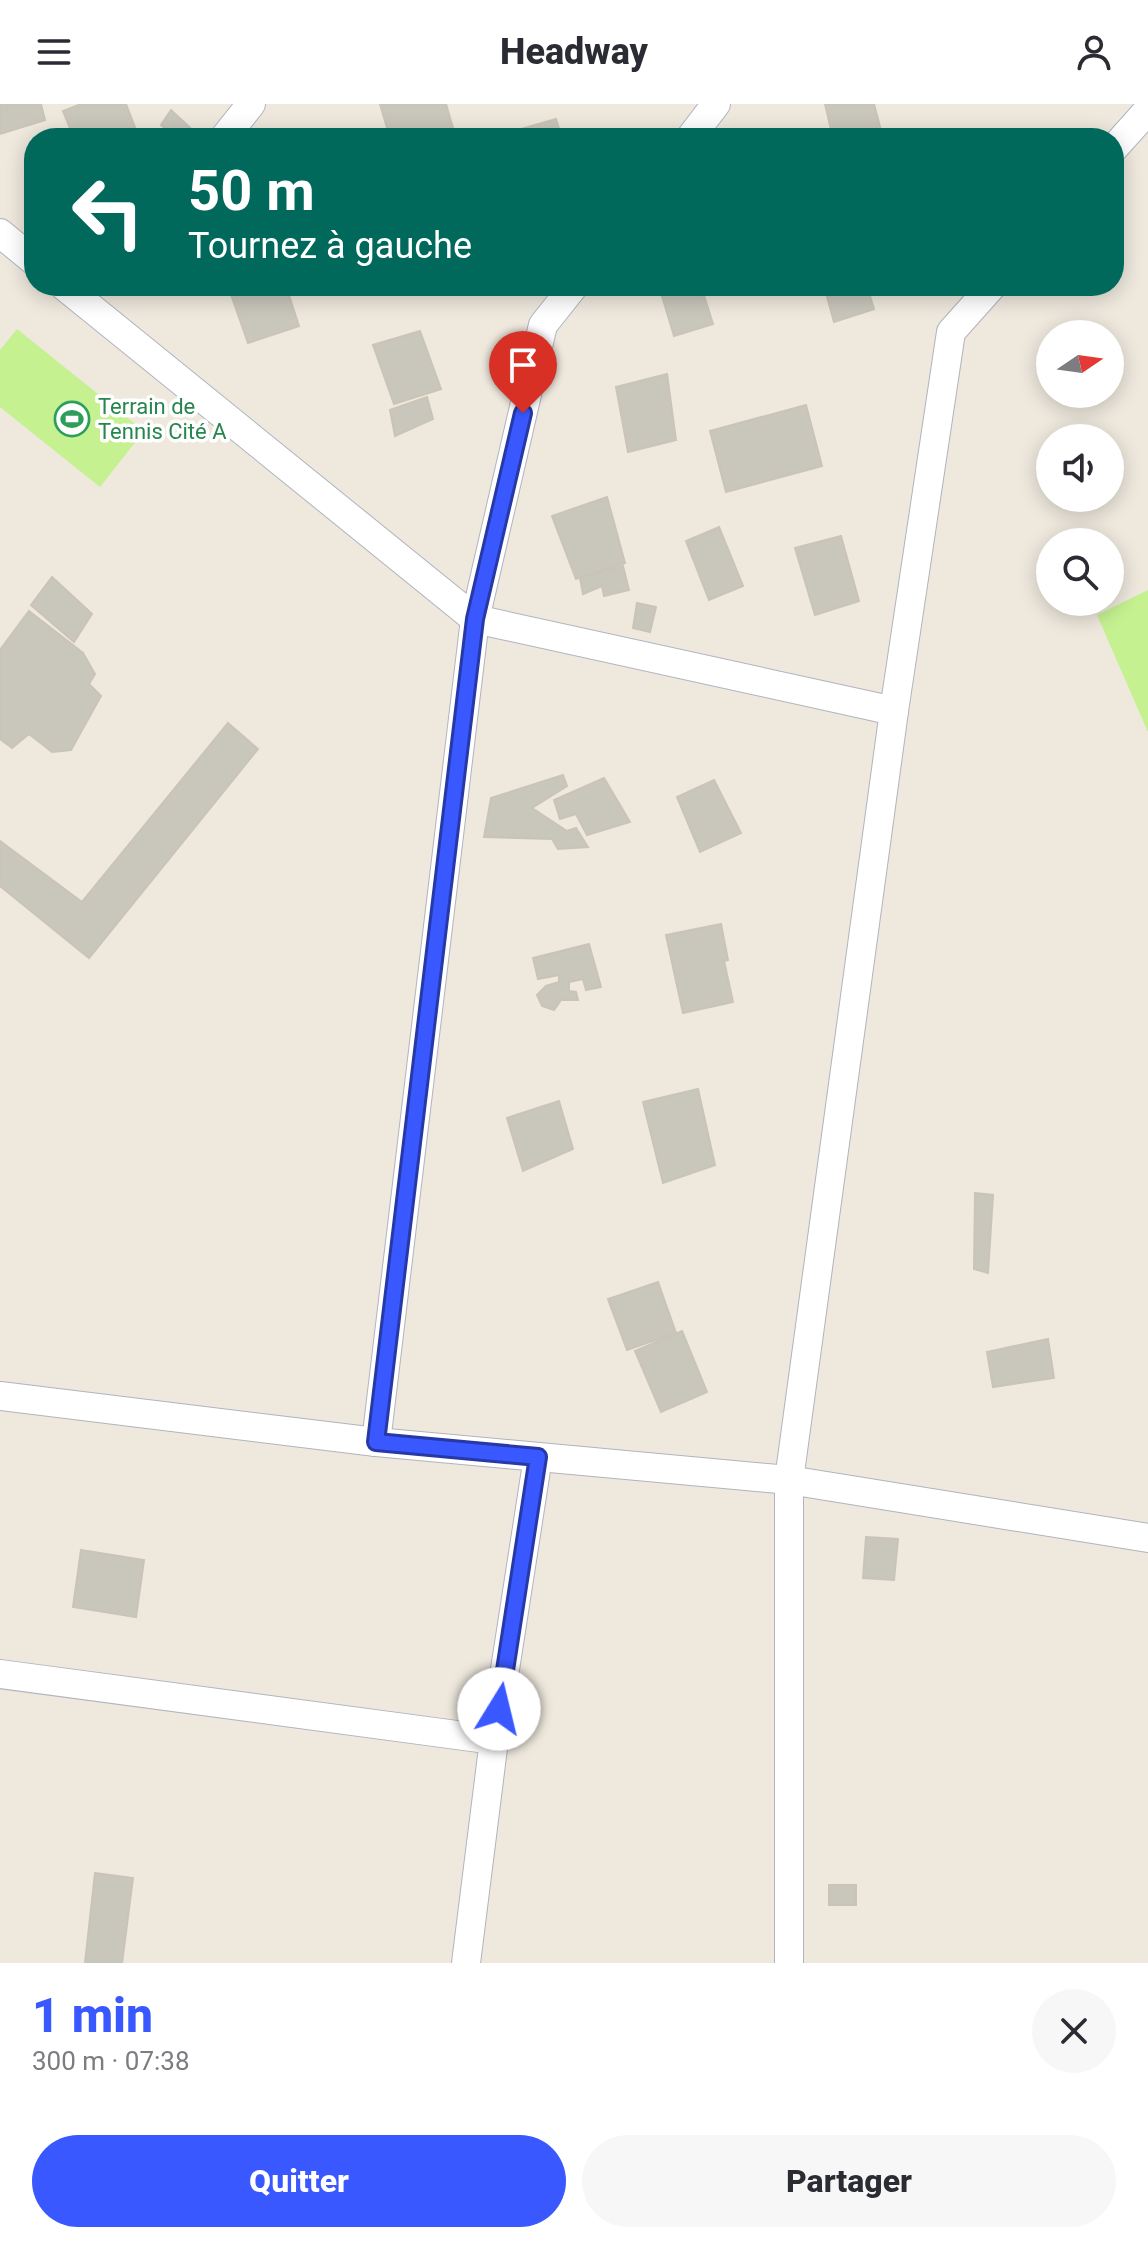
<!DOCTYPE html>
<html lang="fr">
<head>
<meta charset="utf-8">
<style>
  :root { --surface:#fff; --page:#f7f7f7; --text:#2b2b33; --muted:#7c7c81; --accent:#3a58ff }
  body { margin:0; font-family:Roboto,sans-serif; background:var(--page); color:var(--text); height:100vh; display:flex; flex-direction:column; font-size:30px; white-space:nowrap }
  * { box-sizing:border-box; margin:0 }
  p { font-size:26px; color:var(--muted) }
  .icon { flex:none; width:44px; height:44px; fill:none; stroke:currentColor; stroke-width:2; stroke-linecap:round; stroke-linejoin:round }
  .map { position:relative; height:1859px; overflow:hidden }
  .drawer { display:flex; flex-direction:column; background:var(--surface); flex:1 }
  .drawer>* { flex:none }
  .hud { position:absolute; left:24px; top:24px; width:1100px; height:168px; border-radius:32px; box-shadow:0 4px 20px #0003; background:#00695c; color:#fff; overflow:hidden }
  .needle { width:52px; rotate:77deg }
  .controls { position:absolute; left:1036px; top:216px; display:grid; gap:16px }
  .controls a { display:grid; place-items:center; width:88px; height:88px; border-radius:50%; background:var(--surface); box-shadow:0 4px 20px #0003; font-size:40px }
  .pin { position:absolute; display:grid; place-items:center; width:68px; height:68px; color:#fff; margin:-82px -34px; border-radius:50% 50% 50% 0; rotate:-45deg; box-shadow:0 0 8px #0007 }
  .pin .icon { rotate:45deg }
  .me { position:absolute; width:88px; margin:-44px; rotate:9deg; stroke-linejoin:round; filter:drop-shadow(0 0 6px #0008) }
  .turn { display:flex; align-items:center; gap:28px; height:168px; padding:0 32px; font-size:36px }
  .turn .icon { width:104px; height:104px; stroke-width:2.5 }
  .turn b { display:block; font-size:56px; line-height:68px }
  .round { display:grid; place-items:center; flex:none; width:84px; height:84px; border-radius:42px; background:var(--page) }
  .headline { display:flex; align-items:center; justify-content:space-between; height:136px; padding:0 32px }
  h1 { font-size:48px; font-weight:800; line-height:60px; color:var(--accent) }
  .primary-button { display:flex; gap:16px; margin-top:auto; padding:16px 32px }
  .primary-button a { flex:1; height:92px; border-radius:48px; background:var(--accent); color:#fff; font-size:32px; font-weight:800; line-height:92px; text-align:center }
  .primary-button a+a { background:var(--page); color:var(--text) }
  header { display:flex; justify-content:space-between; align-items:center; height:104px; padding:0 32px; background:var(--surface); font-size:36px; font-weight:800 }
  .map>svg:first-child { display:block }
  .pitch { fill:#c5f191 }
  .building { fill:#c9c6bc; stroke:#cac4b7; stroke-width:2 }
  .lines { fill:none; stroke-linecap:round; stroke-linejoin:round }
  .street-casing { stroke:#b1b3c0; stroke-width:30 }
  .street { stroke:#fff; stroke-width:28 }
  .route-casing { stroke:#2639a6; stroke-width:20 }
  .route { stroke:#3a58ff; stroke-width:14 }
  .labels { text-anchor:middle; stroke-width:7; stroke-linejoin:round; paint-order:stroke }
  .leisure-label { font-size:22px; fill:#27864d; stroke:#fff; text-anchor:start }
</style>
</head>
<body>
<header><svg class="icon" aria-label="menu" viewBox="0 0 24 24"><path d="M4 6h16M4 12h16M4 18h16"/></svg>Headway<svg class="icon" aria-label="person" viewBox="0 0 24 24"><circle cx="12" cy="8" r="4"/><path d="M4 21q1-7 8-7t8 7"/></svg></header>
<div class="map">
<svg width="1148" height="1859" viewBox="0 0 1148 1859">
  <rect width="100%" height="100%" fill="#eee8dd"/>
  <g class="pitch">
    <polygon points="17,225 144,327 100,383 0,303 0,246"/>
    <polygon points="1148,486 1148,628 1097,511"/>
  </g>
  <g class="building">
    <polygon points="0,0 41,0 45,16 0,30"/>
    <polygon points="81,0 126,0 139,34 74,34 63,7"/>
    <polygon points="380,0 446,0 453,24 418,34 390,34"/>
    <polygon points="825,0 874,0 883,34 833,34"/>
    <polygon points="171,6 200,33 199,34 178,34 161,21"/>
    <polygon points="556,15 562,34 508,34 507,29"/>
    <polygon points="228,182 286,182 299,222 248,239"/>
    <polygon points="659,182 701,182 713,220 674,232"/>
    <polygon points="824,182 867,182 874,205 834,218"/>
    <polygon points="420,227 441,285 394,300 373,241"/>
    <polygon points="667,270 676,336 628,348 616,283"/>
    <polygon points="427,293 433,315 395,332 390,306"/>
    <polygon points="806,301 822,362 726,388 710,327"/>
    <polygon points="607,393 625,459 576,475 552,412"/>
    <polygon points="719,423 743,482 709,496 686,437"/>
    <polygon points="841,432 859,497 815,511 795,444"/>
    <polygon points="623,462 629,486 604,492 602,482 583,490 580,474"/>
    <polygon points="52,473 92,510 74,538 31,501"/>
    <polygon points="637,499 656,503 650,528 633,524"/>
    <polygon points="29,507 83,549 95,570 89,580 101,592 71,646 52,648 29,630 12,644 0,635 0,546"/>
    <polygon points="228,619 258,645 89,854 0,782 0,737 82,798"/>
    <polygon points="563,671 567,682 532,704 567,727 576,724 588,743 558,745 552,735 484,733 491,694"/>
    <polygon points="604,674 630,718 587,731 576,710 560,715 554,696"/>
    <polygon points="714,676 741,729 700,748 677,693"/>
    <polygon points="721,820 728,856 724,857 733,898 683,909 666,831"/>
    <polygon points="589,840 601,883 586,886 583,875 569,878 569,887 576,888 578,896 561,896 554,906 542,902 537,891 546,882 559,878 559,871 538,875 533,854"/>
    <polygon points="698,985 715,1061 663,1079 643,998"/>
    <polygon points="559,997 573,1045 523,1067 507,1014"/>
    <polygon points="975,1089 993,1091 988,1169 974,1165"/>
    <polygon points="658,1178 676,1229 627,1246 608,1195"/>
    <polygon points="682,1227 707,1288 661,1308 635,1247"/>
    <polygon points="1048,1235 1054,1274 993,1283 987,1248"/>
    <polygon points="866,1433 898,1435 894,1476 863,1474"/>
    <polygon points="81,1446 144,1456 136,1513 73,1503"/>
    <polygon points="95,1769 133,1774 122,1859 85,1859"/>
    <rect x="829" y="1781" width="27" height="20"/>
  </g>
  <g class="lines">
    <g class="street-casing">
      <g id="street">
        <polyline points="224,34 251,0"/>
        <polyline points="690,34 716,0"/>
        <polyline points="1114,44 1148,6"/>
        <polyline points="0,129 34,157"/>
        <polyline points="64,182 475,515 894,607"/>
        <polyline points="0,1292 376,1338 789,1376 1148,1434"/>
        <polyline points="376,1338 475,515 543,221 574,182"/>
        <polyline points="0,1570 494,1636"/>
        <polyline points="466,1859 494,1636 538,1353"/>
        <polyline points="789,1859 789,1376 894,607 951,228 992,182"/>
      </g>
    </g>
    <use href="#street" class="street"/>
  </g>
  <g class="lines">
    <g class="route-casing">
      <polyline id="route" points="499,1605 538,1353 376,1338 475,515 523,309"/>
    </g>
    <use href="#route" class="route"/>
  </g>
  <defs>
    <g id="stadium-ring" transform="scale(1.8)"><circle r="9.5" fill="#fff" stroke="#2e9e5b" stroke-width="1.5"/><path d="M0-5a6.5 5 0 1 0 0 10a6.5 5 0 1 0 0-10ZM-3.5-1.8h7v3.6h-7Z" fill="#2e9e5b"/></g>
  </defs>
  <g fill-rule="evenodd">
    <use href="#stadium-ring" x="72" y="315"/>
  </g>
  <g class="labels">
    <g class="leisure-label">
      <text x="98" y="310">Terrain de<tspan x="98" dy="25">Tennis Cité A</tspan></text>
    </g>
  </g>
</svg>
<div class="controls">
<a><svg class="needle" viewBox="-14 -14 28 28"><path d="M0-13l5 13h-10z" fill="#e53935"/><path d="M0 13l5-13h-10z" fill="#7c7c81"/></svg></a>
<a><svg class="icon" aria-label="sound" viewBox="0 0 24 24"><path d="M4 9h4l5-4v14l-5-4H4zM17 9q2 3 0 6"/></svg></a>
<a><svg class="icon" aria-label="search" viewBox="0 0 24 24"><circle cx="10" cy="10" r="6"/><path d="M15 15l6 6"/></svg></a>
</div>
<div class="pin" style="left:523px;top:309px;background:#d93025"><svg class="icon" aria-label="arrive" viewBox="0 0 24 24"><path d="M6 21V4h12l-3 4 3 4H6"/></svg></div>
<svg class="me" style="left:499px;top:1605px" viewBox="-20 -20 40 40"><circle r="19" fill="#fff"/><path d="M0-13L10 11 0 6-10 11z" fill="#3a58ff"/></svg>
<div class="hud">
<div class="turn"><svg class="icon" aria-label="left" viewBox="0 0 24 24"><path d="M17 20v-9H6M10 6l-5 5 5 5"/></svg><div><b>50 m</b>Tournez à gauche</div></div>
</div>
</div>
<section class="drawer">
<div class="headline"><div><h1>1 min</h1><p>300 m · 07:38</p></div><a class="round"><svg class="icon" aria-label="close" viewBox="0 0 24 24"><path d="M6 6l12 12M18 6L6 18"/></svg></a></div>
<div class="primary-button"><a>Quitter</a><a>Partager</a></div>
</section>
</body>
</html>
